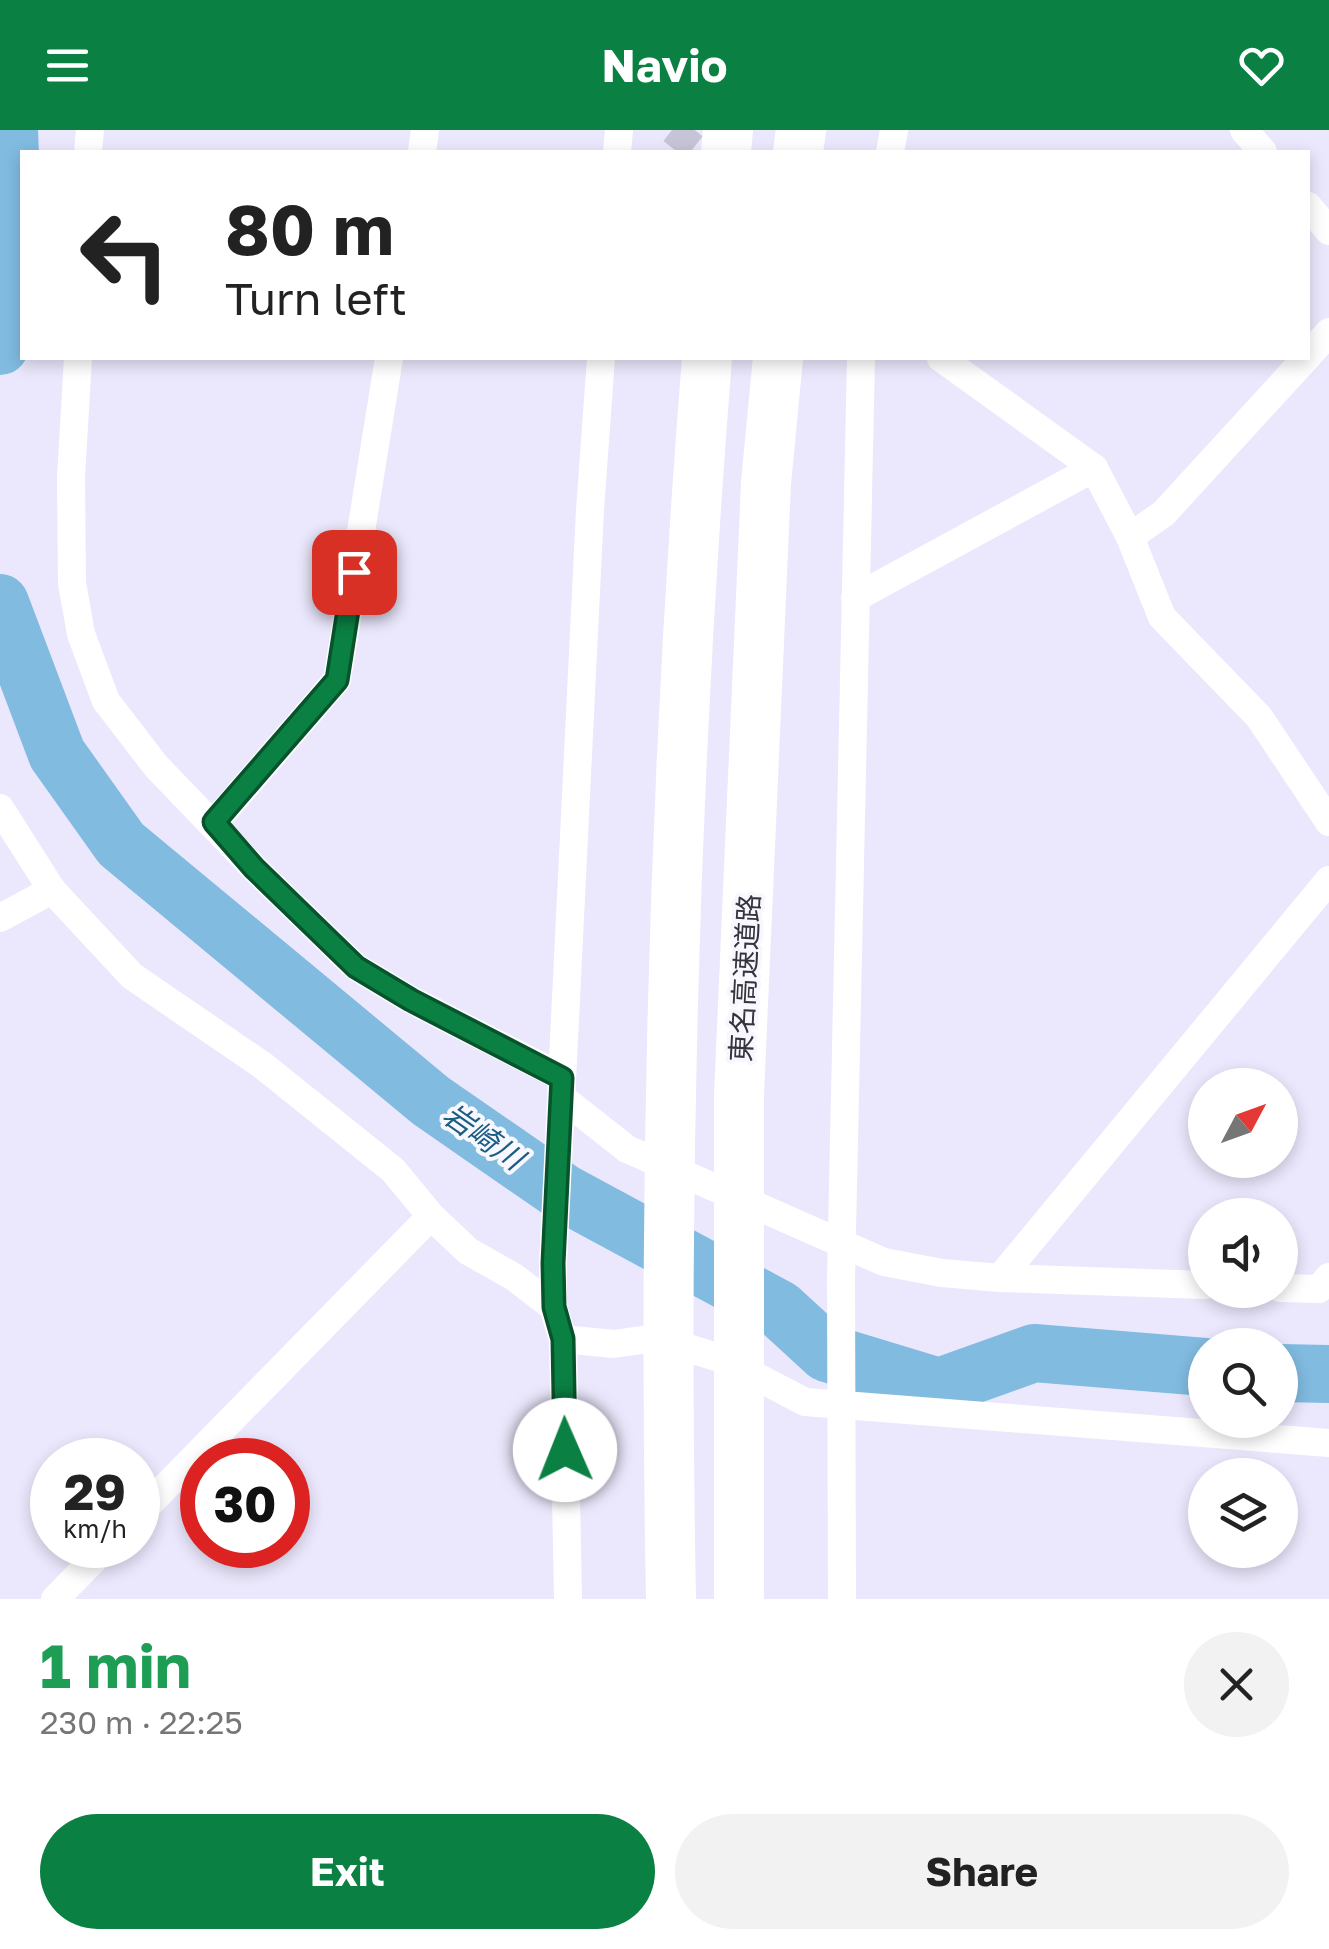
<!DOCTYPE html>
<html lang="en">
<head>
<meta charset="utf-8">
<style>
  :root { --surface:#fff; --page:#f2f2f2; --text:#222; --muted:#767676; --accent:#0b8043 }
  body { margin:0; font-family:"Golos Text","Noto Sans JP",sans-serif; background:var(--page); color:var(--text); height:100vh; display:flex; flex-direction:column; font-size:38px; white-space:nowrap }
  * { box-sizing:border-box; margin:0 }
  p { font-size:32px; color:var(--muted) }
  .icon { flex:none; width:55px; height:55px; fill:none; stroke:currentColor; stroke-width:2; stroke-linecap:round; stroke-linejoin:round }
  .map { position:relative; height:1469px; overflow:hidden }
  .panel { display:flex; flex-direction:column; background:var(--surface); flex:1 }
  .panel>* { flex:none }
  .top-card { position:absolute; left:20px; top:20px; width:1290px; height:210px; border-radius:0px; box-shadow:0 5px 15px #0003; background:#fff; color:var(--text); overflow:hidden }
  .needle { width:65px; rotate:49deg }
  .buttons { position:absolute; left:1188px; top:938px; display:grid; gap:20px }
  .buttons a { display:grid; place-items:center; width:110px; height:110px; border-radius:50%; background:var(--surface); box-shadow:0 5px 15px #0003; font-size:50px }
  .speed { position:absolute; left:30px; top:1308px; display:flex; gap:20px; font-size:50px; font-weight:700; text-align:center }
  .speed>* { display:grid; place-content:center; width:130px; height:130px; border-radius:50%; background:var(--surface); box-shadow:0 5px 15px #0003; line-height:1 }
  .speed small { font-size:25px; font-weight:400 }
  .speed .limit { border:15px solid #d22; background:#fff; color:#111 }
  .pin { position:absolute; display:grid; place-items:center; width:85px; height:85px; color:#fff; margin:-42px; border-radius:20px; box-shadow:0 5px 15px #0006 }
  .me { position:absolute; width:110px; margin:-55px; rotate:359deg; stroke-linejoin:round; filter:drop-shadow(0 0 8px #0008) }
  .turn { display:flex; align-items:center; gap:35px; height:210px; padding:0 40px; font-size:45px }
  .turn .icon { width:130px; height:130px; stroke-width:2.5 }
  .turn b { display:block; font-size:70px; line-height:85px }
  .round { display:grid; place-items:center; flex:none; width:105px; height:105px; border-radius:52px; background:var(--page) }
  .overview { display:flex; align-items:center; justify-content:space-between; height:170px; padding:0 40px }
  h1 { font-size:60px; font-weight:700; line-height:75px; color:#1e9e55 }
  .cta { display:flex; gap:20px; margin-top:auto; padding:20px 40px }
  .cta a { flex:1; height:115px; border-radius:60px; background:var(--accent); color:#fff; font-size:40px; font-weight:700; line-height:115px; text-align:center }
  .cta a+a { background:var(--page); color:var(--text) }
  header { display:flex; justify-content:space-between; align-items:center; height:130px; padding:0 40px; background:var(--accent); color:#fff; font-size:45px; font-weight:700 }
  .map>svg:first-child { display:block }
  .lines { fill:none; stroke-linecap:round; stroke-linejoin:round }
  .river { stroke:#81bbe0; stroke-width:58 }
  .minor-tunnel { stroke:#c7c4d7; stroke-width:28; stroke-dasharray:28 14; stroke-linecap:butt }
  .minor { stroke:#fff; stroke-width:28 }
  .motorway { stroke:#fff; stroke-width:50 }
  .route-casing { stroke:#07532c; stroke-width:25 }
  .route { stroke:#0b8043; stroke-width:18 }
  .labels { text-anchor:middle; stroke-width:8; stroke-linejoin:round; paint-order:stroke }
  .street-label { font-size:28px; fill:#35333d; stroke:#f8f7fd }
  .water-label { font-size:30px; font-style:italic; fill:#195e82; stroke:#f8f7fd }
</style>
</head>
<body>
<header><svg class="icon" aria-label="menu" viewBox="0 0 24 24"><path d="M4 6h16M4 12h16M4 18h16"/></svg>Navio<svg class="icon" aria-label="heart" viewBox="0 0 24 24"><path d="M12 20l-8-8c-3-5 5-10 8-4 3-6 11-1 8 4z"/></svg></header>
<div class="map">
<svg width="1329" height="1469" viewBox="0 0 1329 1469">
  <rect width="100%" height="100%" fill="#ebe8fd"/>
  <g class="lines">
    <g class="river">
      <polyline points="0,216 13,101 9,0"/>
      <polyline points="0,473 57,624 121,714 431,971 564,1063 779,1179 827,1223 939,1257 1034,1223 1205,1237"/>
      <polyline points="1280,1243 1329,1244"/>
    </g>
    <polyline class="minor-tunnel" points="672,0 700,22"/>
    <g class="minor">
      <polyline points="1244,0 1263,22"/>
      <polyline points="88,22 90,0"/>
      <polyline points="422,22 425,0"/>
      <polyline points="617,22 619,0"/>
      <polyline points="890,22 894,0"/>
      <polyline points="1308,76 1329,101"/>
      <polyline points="1308,226 1329,202"/>
      <polyline points="78,228 71,347 72,453 81,504 106,571 156,636 254,738 356,837 411,870 562,947"/>
      <polyline points="941,228 1094,338 1130,407 1162,487 1259,587 1329,692"/>
      <polyline points="1130,407 1164,383 1306,228"/>
      <polyline points="855,468 1094,338"/>
      <polyline points="0,678 52,760"/>
      <polyline points="214,693 337,550 389,228"/>
      <polyline points="0,788 52,760 132,846 262,935 393,1040 431,1086 468,1121 514,1147 553,1177"/>
      <polyline points="561,967 627,1019 884,1132 942,1143 1000,1148 1205,1155"/>
      <polyline points="1000,1148 1329,750"/>
      <polyline points="1280,1158 1319,1159 1329,1147"/>
      <polyline points="563,1209 614,1214 655,1208 723,1229 805,1272 1329,1313"/>
      <polyline points="138,1385 431,1086"/>
      <polyline points="55,1469 108,1415"/>
      <polyline points="568,1469 563,1209 553,1177 553,1133 590,380 601,228"/>
      <polyline points="842,1469 841,1148 861,228"/>
    </g>
    <g class="motorway">
      <polyline points="726,22 728,0"/>
      <polyline points="798,22 801,0"/>
      <path d="M671,1469C663,1055 674,641 707,228"/>
      <polyline points="739,1469 739,965 766,353 778,228"/>
    </g>
  </g>
  <g class="lines">
    <g class="route-casing">
      <polyline id="route" points="354,442 337,550 214,692 254,738 356,837 411,870 562,948 553,1133 554,1177 563,1209 565,1320"/>
    </g>
    <use href="#route" class="route"/>
  </g>
  <g class="labels">
    <g class="street-label">
      <text transform="translate(745 848) rotate(-87)" y="10">東名高速道路</text>
    </g>
    <g class="water-label">
      <text transform="translate(483 1007) rotate(35)" y="10">岩崎川</text>
    </g>
  </g>
</svg>
<div class="buttons">
<a><svg class="needle" viewBox="-14 -14 28 28"><path d="M0-13l5 13h-10z" fill="#e53935"/><path d="M0 13l5-13h-10z" fill="#767676"/></svg></a>
<a><svg class="icon" aria-label="sound" viewBox="0 0 24 24"><path d="M4 9h4l5-4v14l-5-4H4zM17 9q2 3 0 6"/></svg></a>
<a><svg class="icon" aria-label="search" viewBox="0 0 24 24"><circle cx="10" cy="10" r="6"/><path d="M15 15l6 6"/></svg></a>
<a><svg class="icon" aria-label="layers" viewBox="0 0 24 24"><path d="M12 4l9 5-9 5-9-5zM3 14l9 5 9-5"/></svg></a>
</div>
<div class="speed"><div>29<small>km/h</small></div><div class="limit">30</div></div>
<div class="pin" style="left:354px;top:442px;background:#d93025"><svg class="icon" aria-label="arrive" viewBox="0 0 24 24"><path d="M6 21V4h12l-3 4 3 4H6"/></svg></div>
<svg class="me" style="left:565px;top:1320px" viewBox="-20 -20 40 40"><circle r="19" fill="#fff"/><path d="M0-13L10 11 0 6-10 11z" fill="#0b8043"/></svg>
<div class="top-card">
<div class="turn"><svg class="icon" aria-label="left" viewBox="0 0 24 24"><path d="M17 20v-9H6M10 6l-5 5 5 5"/></svg><div><b>80 m</b>Turn left</div></div>
</div>
</div>
<section class="panel">
<div class="overview"><div><h1>1 min</h1><p>230 m · 22:25</p></div><a class="round"><svg class="icon" aria-label="close" viewBox="0 0 24 24"><path d="M6 6l12 12M18 6L6 18"/></svg></a></div>
<div class="cta"><a>Exit</a><a>Share</a></div>
</section>
</body>
</html>
